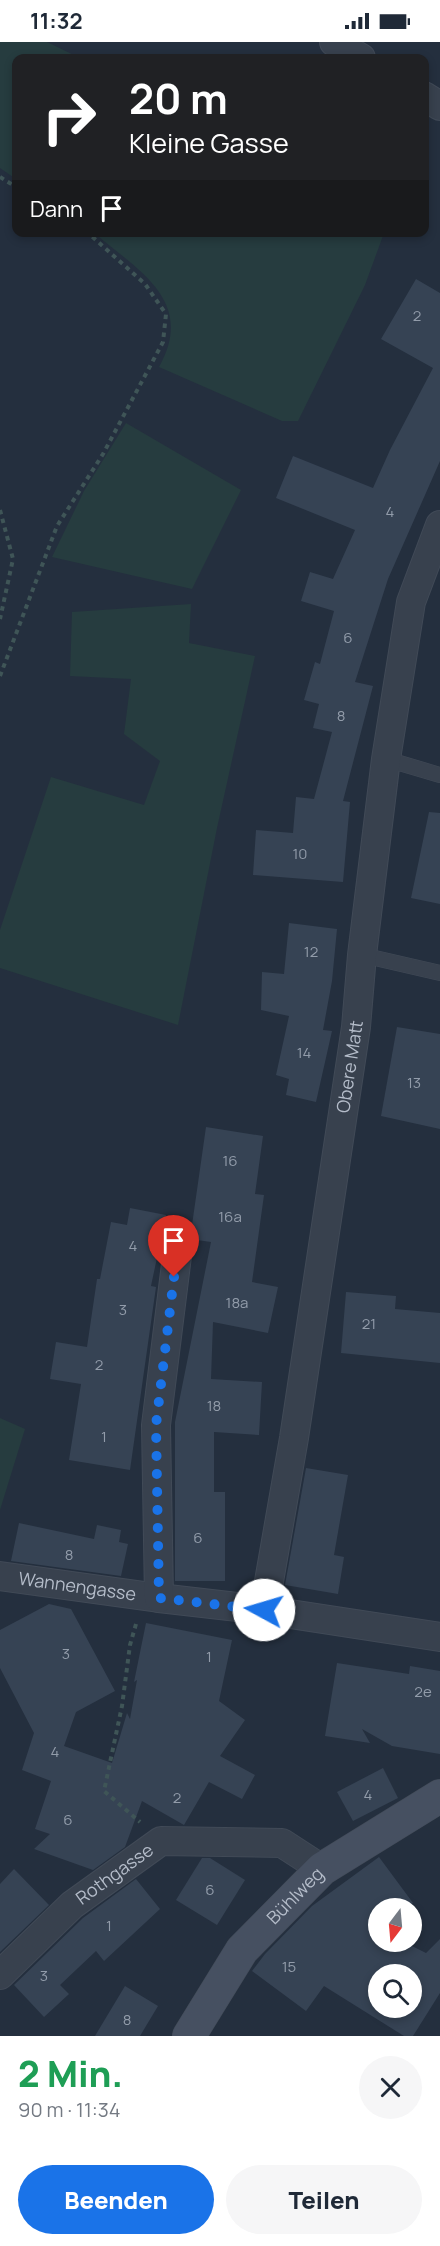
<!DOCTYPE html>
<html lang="de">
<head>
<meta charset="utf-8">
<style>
  :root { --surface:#fff; --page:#f6f6f7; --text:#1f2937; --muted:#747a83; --accent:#1a73e8 }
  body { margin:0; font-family:Manrope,sans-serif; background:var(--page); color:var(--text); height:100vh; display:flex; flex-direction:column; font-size:22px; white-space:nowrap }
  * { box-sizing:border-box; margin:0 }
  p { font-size:20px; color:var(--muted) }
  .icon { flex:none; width:33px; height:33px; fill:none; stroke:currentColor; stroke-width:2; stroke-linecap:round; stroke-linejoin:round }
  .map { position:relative; height:1994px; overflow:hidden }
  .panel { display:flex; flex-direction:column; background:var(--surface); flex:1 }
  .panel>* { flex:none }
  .hud { position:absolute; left:12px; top:12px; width:417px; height:183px; border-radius:12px; box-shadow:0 3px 9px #0003; background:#202124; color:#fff; overflow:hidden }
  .needle { width:39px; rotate:196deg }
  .fabs { position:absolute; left:368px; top:1856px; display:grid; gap:12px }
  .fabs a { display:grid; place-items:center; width:54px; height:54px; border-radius:50%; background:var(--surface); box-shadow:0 3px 9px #0003; font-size:30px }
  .pin { position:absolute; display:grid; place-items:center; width:51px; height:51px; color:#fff; margin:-62px -26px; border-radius:50% 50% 50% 0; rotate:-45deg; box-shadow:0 0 6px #0007 }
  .pin .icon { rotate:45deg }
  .me { position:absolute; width:66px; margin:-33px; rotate:276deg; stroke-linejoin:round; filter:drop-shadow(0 0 4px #0008) }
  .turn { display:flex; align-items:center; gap:21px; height:126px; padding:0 18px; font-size:27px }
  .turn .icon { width:78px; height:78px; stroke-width:2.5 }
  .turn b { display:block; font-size:42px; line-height:51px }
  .then { display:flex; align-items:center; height:57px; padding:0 18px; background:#0003; gap:12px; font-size:22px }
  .round { display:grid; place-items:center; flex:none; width:63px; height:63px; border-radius:32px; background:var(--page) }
  .head { display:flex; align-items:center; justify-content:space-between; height:102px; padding:0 18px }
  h1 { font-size:36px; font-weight:800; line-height:45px; color:#1e9e55 }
  .cta { display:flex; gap:12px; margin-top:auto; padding:12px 18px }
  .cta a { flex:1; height:69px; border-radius:36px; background:var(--accent); color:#fff; font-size:24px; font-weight:800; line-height:69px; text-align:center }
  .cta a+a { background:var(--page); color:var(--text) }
  .status { display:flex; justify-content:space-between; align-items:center; height:42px; padding:0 30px; background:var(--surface); direction:ltr }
  .status svg { height:16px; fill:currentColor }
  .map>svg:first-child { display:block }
  .green { fill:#263c3f }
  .building { fill:#364354; fill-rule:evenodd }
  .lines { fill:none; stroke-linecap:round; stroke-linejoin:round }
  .lane-casing { stroke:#414a57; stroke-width:16 }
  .street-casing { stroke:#414a57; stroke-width:30 }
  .secondary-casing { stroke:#414a57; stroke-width:34 }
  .path { stroke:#3f5557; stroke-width:4; stroke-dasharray:4.5 4.5; stroke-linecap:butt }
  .lane { stroke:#38414e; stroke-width:15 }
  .street { stroke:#38414e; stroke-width:28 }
  .secondary { stroke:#465061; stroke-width:33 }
  .route { stroke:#1a73e8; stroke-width:10; stroke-dasharray:0 18 }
  .labels { text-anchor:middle; stroke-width:6; stroke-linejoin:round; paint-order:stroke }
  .number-label { font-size:15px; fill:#929caa }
  .street-label { font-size:18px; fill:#b4bcc9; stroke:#1d2633 }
</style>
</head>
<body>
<div class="status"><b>11:32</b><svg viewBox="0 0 49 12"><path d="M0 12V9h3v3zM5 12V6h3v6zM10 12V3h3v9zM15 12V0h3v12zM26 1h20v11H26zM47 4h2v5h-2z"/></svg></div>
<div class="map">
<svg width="440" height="1994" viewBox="0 0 440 1994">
  <rect width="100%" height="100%" fill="#242f3e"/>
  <g class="green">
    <polygon points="0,0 47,0 80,16 16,16 16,137 0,126"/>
    <path d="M94,191H384L365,243L298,379H282L159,325C196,259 139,229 94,191Z"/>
    <polygon points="126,381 241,448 192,547 52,515 84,449"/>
    <polygon points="191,562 189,601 255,614 217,786 178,983 0,926 0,888 51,735 144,763 160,719 124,692 131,637 70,634 72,570"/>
    <polygon points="0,1376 25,1387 0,1468"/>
  </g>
  <g class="building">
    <polygon points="416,237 440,251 440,419 388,537 355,640 373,644 343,759 350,760 343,840 253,833 256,788 293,791 296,755 314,757 332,690 313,686 319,662 304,658 315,620 320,622 334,569 301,559 310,530 333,537 355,488 276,456 293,414 373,446 390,408 433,326 381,297"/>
    <polygon points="429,770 440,771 440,862 411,856"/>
    <polygon points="289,881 337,887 332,939 323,988 332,989 316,1060 286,1053 289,1037 276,1033 289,974 261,968 262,930 284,932"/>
    <polygon points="397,985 440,992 440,1087 381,1074"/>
    <polygon points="206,1085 263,1094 255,1152 264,1153 252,1240 278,1245 268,1291 213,1280 211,1337 262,1340 259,1393 214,1390 214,1450 225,1450 225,1539 175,1539 175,1380 211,1200 190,1197"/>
    <polygon points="130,1166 166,1173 151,1244 156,1245 130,1428 69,1418 81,1342 50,1337 56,1300 87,1305 97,1237 100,1237 111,1180 127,1183"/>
    <polygon points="346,1250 396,1254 395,1267 440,1271 440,1321 341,1311"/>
    <polygon points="306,1426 348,1433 334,1513 344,1515 338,1552 285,1543"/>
    <polygon points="19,1481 94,1497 97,1483 121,1488 119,1500 128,1502 121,1534 11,1519"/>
    <polygon points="49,1562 71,1567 115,1649 76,1670 64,1704 112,1721 127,1671 130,1677 137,1638 134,1640 146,1581 232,1598 219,1659 245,1678 220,1714 255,1733 242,1757 209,1740 184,1783 142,1759 125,1805 93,1828 34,1807 50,1792 35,1787 51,1739 22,1728 34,1691 0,1626 0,1588"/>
    <polygon points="337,1621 409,1632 410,1624 440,1629 440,1712 392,1704 362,1687 370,1701 325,1694"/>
    <polygon points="383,1726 398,1756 353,1779 337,1750"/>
    <path d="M379,1815L413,1861L406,1866H378V1899H402L426,1911L440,1897V1951L413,1994H404L324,1944L306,1969L252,1929L265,1912L312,1864ZM378,1932H411V1965H378Z"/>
    <polygon points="202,1816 210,1816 245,1838 217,1883 176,1858"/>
    <polygon points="14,1827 49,1863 0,1910 0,1842"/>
    <polygon points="136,1837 160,1867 104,1919 96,1909 60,1943 69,1952 44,1975 14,1943 83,1876"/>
    <polygon points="125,1944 158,1964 140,1994 95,1994"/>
  </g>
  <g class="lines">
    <g class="lane-casing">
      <g id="lane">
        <polyline points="386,717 440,733"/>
        <polyline points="362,913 440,931"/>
      </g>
    </g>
    <g class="street-casing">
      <g id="street">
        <polyline points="334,0 361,16"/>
        <polyline points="424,54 440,64"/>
        <path id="s1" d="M0,1534L159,1556L264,1568L440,1595"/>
        <polyline points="159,1556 156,1383 177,1214"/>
        <path id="s2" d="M264,1568L294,1396L356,985L362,913L386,717L411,560L440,483"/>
        <path id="s3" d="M0,1933L72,1863L161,1799L282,1801L322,1827"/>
      </g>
    </g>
    <g class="secondary-casing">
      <g id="secondary">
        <path id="s4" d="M189,1994L242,1908L322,1827L440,1754"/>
      </g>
    </g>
    <g class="path">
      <polyline points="0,135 16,145"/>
      <polyline points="0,468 13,517 0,577"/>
      <polyline points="0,634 57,484 103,412 163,300 166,272 145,242 87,190"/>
      <polyline points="136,1582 130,1603 122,1664 104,1749 140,1780"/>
    </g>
    <use href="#lane" class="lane"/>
    <use href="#street" class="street"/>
    <use href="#secondary" class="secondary"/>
  </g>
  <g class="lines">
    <polyline class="route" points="174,1235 156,1383 159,1556 264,1568"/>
  </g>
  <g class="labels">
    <g class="number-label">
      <text x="417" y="279">2</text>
      <text x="390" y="475">4</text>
      <text x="348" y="601">6</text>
      <text x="341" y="679">8</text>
      <text x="300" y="817">10</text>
      <text x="311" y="915">12</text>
      <text x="304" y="1016">14</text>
      <text x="414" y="1046">13</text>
      <text x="230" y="1124">16</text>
      <text x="230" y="1180">16a</text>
      <text x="133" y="1209">4</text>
      <text x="237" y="1266">18a</text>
      <text x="123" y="1273">3</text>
      <text x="369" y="1287">21</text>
      <text x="99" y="1328">2</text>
      <text x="214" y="1369">18</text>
      <text x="104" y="1400">1</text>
      <text x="198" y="1501">6</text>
      <text x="69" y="1518">8</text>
      <text x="66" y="1617">3</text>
      <text x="209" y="1620">1</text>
      <text x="423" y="1655">2e</text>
      <text x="55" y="1715">4</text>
      <text x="368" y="1758">4</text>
      <text x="177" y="1761">2</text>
      <text x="68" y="1783">6</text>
      <text x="210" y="1853">6</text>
      <text x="109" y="1889">1</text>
      <text x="289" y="1930">15</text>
      <text x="44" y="1939">3</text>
      <text x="127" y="1983">8</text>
    </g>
    <g class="street-label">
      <text dy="6" stroke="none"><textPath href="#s2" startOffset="550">Obere Matt</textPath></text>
      <text dy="6" stroke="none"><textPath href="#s1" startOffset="78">Wannengasse</textPath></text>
      <text dy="6" stroke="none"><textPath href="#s3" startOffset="153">Rothgasse</textPath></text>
      <text dy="6" stroke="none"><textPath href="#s4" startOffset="177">Bühlweg</textPath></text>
    </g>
  </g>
</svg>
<div class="fabs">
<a><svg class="needle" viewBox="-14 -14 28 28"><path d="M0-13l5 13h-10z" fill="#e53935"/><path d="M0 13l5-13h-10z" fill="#747a83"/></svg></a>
<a><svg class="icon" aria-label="search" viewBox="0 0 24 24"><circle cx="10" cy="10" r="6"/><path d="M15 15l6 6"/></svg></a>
</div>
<div class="pin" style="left:174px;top:1235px;background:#d93025"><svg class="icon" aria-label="arrive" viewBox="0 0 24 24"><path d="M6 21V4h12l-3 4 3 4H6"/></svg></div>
<svg class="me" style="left:264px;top:1568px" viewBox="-20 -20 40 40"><circle r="19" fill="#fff"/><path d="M0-13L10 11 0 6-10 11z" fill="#1a73e8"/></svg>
<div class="hud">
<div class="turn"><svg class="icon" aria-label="right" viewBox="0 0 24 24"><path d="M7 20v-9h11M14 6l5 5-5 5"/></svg><div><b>20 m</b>Kleine Gasse</div></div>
<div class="then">Dann<svg class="icon" aria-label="arrive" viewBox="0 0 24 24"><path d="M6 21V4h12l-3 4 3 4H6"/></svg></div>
</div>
</div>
<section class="panel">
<div class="head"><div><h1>2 Min.</h1><p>90 m · 11:34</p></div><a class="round"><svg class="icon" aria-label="close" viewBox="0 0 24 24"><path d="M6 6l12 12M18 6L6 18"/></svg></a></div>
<div class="cta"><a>Beenden</a><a>Teilen</a></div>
</section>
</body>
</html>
